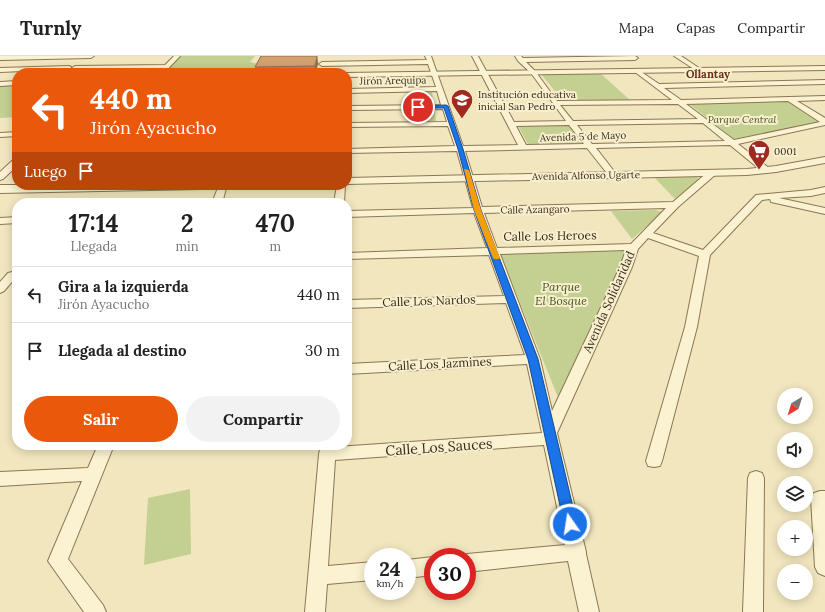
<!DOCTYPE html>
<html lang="es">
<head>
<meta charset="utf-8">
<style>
  :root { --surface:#fff; --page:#f2f2f2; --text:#222; --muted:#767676; --line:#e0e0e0; --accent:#ea580c }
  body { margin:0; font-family:Lora,serif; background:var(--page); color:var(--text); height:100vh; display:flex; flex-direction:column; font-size:15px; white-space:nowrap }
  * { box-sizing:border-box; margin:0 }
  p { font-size:13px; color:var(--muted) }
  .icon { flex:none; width:22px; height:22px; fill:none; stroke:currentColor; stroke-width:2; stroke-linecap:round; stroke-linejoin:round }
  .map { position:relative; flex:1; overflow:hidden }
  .sheet { position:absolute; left:12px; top:142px; width:340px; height:252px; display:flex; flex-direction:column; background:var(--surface); border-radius:16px; box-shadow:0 2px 10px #0003 }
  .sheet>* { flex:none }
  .banner { position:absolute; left:12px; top:12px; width:340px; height:122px; border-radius:16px; box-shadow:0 2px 10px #0003; background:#ea580c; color:#fff; overflow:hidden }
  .needle { width:26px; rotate:218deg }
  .fabs { position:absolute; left:777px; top:332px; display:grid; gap:8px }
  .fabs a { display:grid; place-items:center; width:36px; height:36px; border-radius:50%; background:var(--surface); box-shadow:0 2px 10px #0003; font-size:20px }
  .speed { position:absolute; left:364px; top:492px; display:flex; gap:8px; font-size:20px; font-weight:700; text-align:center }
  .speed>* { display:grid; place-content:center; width:52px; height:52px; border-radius:50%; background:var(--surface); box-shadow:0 2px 10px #0003; line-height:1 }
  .speed small { font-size:10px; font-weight:400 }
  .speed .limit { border:6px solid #d22; background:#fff; color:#111 }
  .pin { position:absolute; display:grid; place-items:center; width:34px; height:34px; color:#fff; margin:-17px; border:2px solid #fff; border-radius:50%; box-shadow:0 1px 4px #0007 }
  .me { position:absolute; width:44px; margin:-22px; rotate:347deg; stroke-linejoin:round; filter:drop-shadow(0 0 3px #0008) }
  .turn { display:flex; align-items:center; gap:14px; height:84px; padding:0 12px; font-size:18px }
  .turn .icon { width:52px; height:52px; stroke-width:2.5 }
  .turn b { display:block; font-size:28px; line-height:34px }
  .then { display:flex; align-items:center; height:38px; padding:0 12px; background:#0003; gap:8px; font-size:15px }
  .eta { display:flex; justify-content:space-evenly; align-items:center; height:68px; text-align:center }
  .eta b { font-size:24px; font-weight:700; line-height:28px }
  .button { display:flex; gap:8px; margin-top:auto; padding:8px 12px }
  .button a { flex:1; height:46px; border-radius:24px; background:var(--accent); color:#fff; font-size:16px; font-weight:700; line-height:46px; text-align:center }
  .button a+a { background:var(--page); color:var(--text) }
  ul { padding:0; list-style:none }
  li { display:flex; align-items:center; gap:12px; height:56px; padding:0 12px; border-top:1px solid var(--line) }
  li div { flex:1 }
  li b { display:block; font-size:15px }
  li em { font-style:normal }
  header { display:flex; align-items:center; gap:24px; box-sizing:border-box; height:56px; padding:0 20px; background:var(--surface); border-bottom:1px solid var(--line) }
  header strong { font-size:19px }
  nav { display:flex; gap:22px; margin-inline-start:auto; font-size:14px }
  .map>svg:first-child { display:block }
  .green { fill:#c3d091 }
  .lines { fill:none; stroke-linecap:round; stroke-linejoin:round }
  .minor-casing { stroke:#8b7655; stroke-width:2 }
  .tertiary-casing { stroke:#8b7655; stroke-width:2 }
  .minor { fill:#fbf2d1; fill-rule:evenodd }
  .tertiary { fill:#fbf2d1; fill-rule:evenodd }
  .wall { fill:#b58a60 }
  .shaded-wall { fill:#93714e }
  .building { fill:#d2a170; stroke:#93714e }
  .route { fill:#1a73e8; stroke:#114b97 }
  .slow { fill:#f59e0b }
  .labels { text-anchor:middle; stroke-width:4; stroke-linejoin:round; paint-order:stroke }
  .far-street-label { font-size:10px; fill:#392c1b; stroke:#f8efce }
  .far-poi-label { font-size:10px; fill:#392c1b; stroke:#f8efce; text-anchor:start }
  .far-park-label { font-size:10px; font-style:italic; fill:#455720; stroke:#f8efce }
  .far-neighbourhood-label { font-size:11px; font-weight:bold; fill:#692f17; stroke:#f8efce }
  .street-label { font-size:12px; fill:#392c1b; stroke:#f8efce }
  .park-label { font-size:12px; font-style:italic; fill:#455720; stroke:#f8efce }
  .near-street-label { font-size:14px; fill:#392c1b; stroke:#f8efce }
</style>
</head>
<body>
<header>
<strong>Turnly</strong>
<nav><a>Mapa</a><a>Capas</a><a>Compartir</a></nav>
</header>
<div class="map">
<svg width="825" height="556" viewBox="0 0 825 556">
  <rect width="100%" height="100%" fill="#f1e6be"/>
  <g class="green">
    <polygon points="181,0 255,0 250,6 258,8 252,17 164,17"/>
    <polygon points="541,18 601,18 630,44 563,45"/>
    <polygon points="0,29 17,29 17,61 0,62"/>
    <polygon points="415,35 432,35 433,47 416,47"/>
    <polygon points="788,45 818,65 814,68 734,83 688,47"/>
    <polygon points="418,53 434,53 436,65 420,65"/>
    <polygon points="572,69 587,89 529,90 518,70"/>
    <polygon points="653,120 695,120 698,122 698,125 675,143"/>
    <polygon points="655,154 663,156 632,183 611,155"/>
    <polygon points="626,195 559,344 500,197"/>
    <polygon points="190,433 191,498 144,509 148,442"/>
  </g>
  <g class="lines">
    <g class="minor-casing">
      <g id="minor">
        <polygon points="0,0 94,0 91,2 0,4"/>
        <polygon points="174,0 180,0 164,17 159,16 162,13 75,14 72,12 75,10 165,9"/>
        <path d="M425,0H431L463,90L518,89L472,0H478L514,66L566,65L531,17L518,5L515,0H521L523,2L635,0L638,2L635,4L526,6L535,15L557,45L672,44L635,16V14L637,13L659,28L825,24V28L664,32L681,44L825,40V44L797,45L825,62V69L738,88L769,112L770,114L766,117L763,116L730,89L596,92L617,119L613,122L610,121L587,92L465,95L482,151L673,146L709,115H715L716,117L715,119L678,151L653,177L703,194L756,139L811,134L825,131V137L811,140L779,142L825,152V158L771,146L770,143L762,144L710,199L697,271L662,405L660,410L654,411L648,410L646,405L685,271L699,200L648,182L638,193L632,211L557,377L586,496V498L599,556H579L568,505L467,516V501H460L467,498L565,489L544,389L335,404L328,510L373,506V524L327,528L325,556H305L319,398L321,389H335L336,391L542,377L527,308L347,318V308L525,299L506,247L347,252V244L504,240L489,199L347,203V197L487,192L474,157L347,161V155L473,152L457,95L347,97V93L455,90L448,70L347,71V67L447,66L443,53L347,54V50L441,49L437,35L347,37V33L436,31L428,8L322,10L319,8L322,6L427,4ZM788,45L820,66L734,84L686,48ZM678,48L698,63L573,65L560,49ZM703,67L725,85L592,88L577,69ZM569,69L584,88L526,89L516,70ZM666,152L631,188L497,192L484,157ZM626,194L620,211L552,355L540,303L500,198Z"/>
        <polygon points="674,0 681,0 702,14 697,15"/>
        <polygon points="69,10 71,11 71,13 0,16 0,12"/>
        <polygon points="17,76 17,80 0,81 0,77"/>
        <polygon points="14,103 17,103 17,110 3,123 0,124 0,116"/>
        <polygon points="219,129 227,129 222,147 212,147"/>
        <polygon points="337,129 345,129 344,147 334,147"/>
        <polygon points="17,161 17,167 0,168 0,162"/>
        <polygon points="12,216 16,217 17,220 4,235 0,237 0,226 8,217"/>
        <polygon points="98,389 114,389 68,503 103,549 106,556 84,556 48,505 82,425 0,430 0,416 88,412"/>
        <polygon points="756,415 762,417 764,422 763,556 743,556 748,422 750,417"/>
        <polygon points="820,435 825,435 825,520 818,517 815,511 811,442 814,437"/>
        <polygon points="433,501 433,519 407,522 407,504"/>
      </g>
    </g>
    <g class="tertiary-casing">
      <g id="tertiary">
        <polygon points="825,10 825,14 347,21 347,17 346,17"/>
        <polygon points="17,25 17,29 0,30 0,26"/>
        <polygon points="825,101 825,107 776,116 747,119 347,128 347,122 747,113 776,110"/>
        <polygon points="0,129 207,129 205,131 201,133 0,137"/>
      </g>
    </g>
    <use href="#minor" class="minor"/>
    <use href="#tertiary" class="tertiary"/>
  </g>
  <polygon class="wall" points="261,0 317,0 318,7 316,17 256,17 255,11"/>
  <polygon class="shaded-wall" points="317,0 318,7 316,17 315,17 315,10"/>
  <polygon class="building" points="261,0 317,0 315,10 255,11"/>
  <polygon class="route" points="446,49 448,50 463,93 481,154 538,303 577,468 575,472 570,474 566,472 564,468 528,303 474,154 458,93 444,52 418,52 415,51 418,50"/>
  <polygon class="slow" points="464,113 469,114 481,154 500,202 499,203 494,203 493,202 474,154"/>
  <defs>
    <g id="school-pin" transform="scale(1.15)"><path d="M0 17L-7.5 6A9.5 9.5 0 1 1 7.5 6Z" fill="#9e2a20" stroke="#f8efce"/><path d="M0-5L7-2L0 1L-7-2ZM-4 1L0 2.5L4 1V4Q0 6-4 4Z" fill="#fff"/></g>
    <g id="supermarket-pin" transform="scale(1.15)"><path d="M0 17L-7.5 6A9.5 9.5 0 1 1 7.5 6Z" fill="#9e2a20" stroke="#f8efce"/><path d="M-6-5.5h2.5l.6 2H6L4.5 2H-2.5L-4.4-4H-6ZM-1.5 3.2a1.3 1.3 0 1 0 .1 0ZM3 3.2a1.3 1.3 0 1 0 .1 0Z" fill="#fff"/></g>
  </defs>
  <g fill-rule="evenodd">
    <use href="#school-pin" x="462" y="44"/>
    <use href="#supermarket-pin" x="759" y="95"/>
  </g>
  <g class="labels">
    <g class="far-street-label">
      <text transform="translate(393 24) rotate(-1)" y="4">Jirón Arequipa</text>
      <text transform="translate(583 80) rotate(-2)" y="4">Avenida 5 de Mayo</text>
      <text transform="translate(586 119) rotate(-1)" y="4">Avenida Alfonso Ugarte</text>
      <text transform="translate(535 153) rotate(-1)" y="4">Calle Azangaro</text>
    </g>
    <g class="far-poi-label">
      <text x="478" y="42">Institución educativa<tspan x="478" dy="12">inicial San Pedro</tspan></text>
      <text x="774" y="99">0001</text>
    </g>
    <g class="far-park-label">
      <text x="742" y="67">Parque Central</text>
    </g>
    <g class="far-neighbourhood-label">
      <text x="708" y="22">Ollantay</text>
    </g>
    <g class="street-label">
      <text transform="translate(550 180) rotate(-1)" y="4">Calle Los Heroes</text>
      <text transform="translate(429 245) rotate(-2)" y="4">Calle Los Nardos</text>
      <text transform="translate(609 246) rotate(-66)" y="4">Avenida Solidaridad</text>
      <text transform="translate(440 308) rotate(-3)" y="4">Calle Los Jazmines</text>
    </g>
    <g class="park-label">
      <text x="561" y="235">Parque<tspan x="561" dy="14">El Bosque</tspan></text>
    </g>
    <g class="near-street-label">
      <text transform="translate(439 391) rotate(-4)" y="5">Calle Los Sauces</text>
    </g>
  </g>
</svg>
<div class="fabs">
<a><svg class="needle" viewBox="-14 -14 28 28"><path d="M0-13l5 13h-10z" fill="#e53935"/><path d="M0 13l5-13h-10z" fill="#767676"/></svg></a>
<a><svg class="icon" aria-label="sound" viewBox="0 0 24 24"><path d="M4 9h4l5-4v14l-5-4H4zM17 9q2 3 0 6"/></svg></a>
<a><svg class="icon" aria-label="layers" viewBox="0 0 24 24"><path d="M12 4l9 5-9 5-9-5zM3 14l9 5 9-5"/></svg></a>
<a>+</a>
<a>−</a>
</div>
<div class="speed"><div>24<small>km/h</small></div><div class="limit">30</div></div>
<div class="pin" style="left:418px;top:51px;background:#d93025"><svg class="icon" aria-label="arrive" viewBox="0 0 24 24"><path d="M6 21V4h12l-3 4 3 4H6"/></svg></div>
<svg class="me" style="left:570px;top:468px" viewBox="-20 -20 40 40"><circle r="17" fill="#1a73e8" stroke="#fff" stroke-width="3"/><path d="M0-11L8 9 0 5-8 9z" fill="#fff"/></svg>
<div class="banner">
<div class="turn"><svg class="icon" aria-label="left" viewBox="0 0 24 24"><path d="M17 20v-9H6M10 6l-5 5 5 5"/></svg><div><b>440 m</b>Jirón Ayacucho</div></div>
<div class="then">Luego<svg class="icon" aria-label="arrive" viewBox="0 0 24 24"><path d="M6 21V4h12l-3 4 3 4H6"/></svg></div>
</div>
<section class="sheet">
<div class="eta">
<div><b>17:14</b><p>Llegada</p></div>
<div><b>2</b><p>min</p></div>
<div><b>470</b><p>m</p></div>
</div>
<ul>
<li><svg class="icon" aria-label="left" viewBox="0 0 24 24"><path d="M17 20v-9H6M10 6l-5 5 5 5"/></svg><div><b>Gira a la izquierda</b><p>Jirón Ayacucho</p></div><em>440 m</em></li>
<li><svg class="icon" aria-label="arrive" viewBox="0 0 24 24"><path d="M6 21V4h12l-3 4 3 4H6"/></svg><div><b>Llegada al destino</b></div><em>30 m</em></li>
</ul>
<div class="button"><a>Salir</a><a>Compartir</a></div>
</section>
</div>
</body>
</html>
